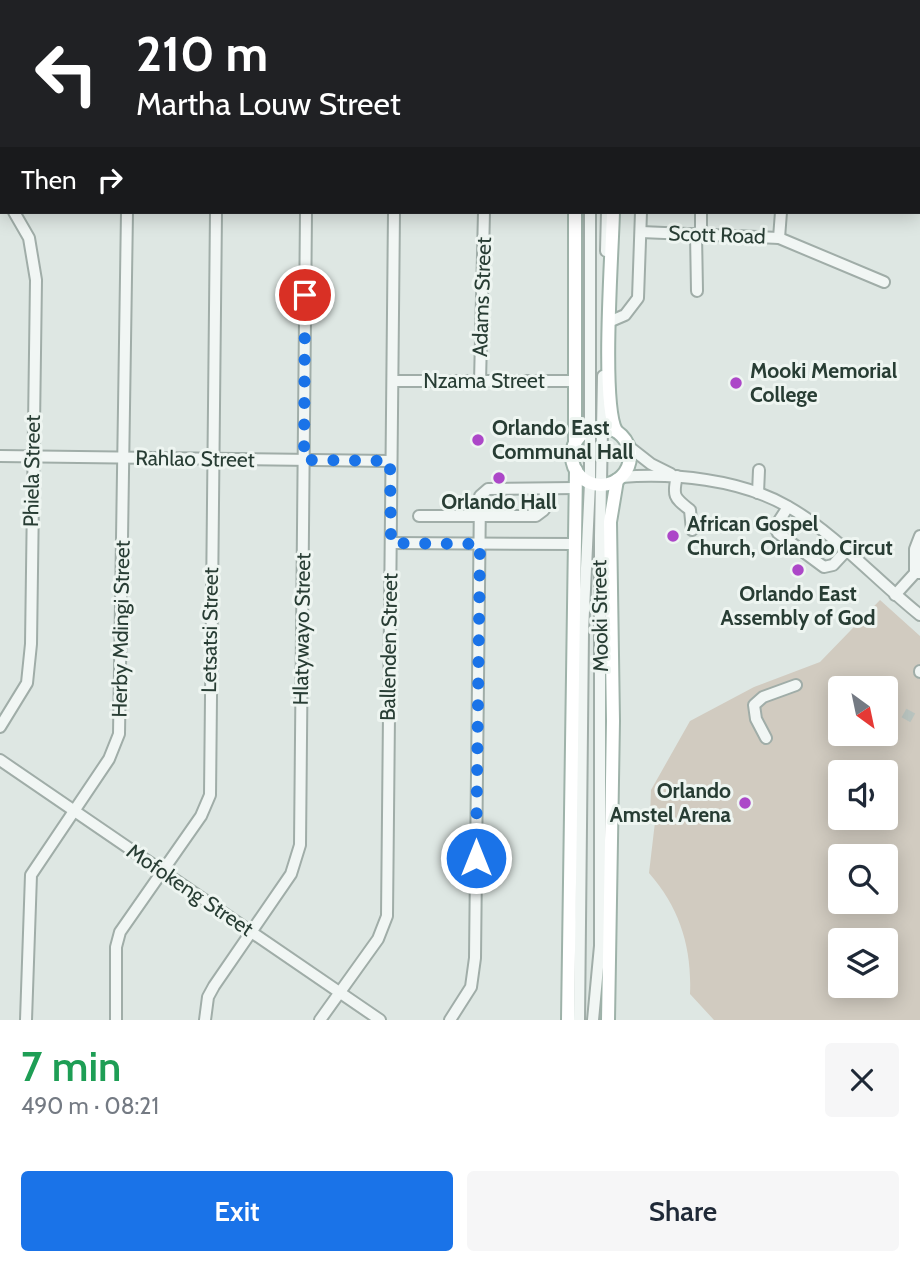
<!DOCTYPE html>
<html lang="en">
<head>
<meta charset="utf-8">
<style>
  :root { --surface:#fff; --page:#f6f6f7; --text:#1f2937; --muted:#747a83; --accent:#1a73e8 }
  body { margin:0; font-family:Cabin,sans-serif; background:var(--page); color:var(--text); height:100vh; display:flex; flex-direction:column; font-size:26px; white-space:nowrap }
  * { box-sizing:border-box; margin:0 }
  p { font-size:23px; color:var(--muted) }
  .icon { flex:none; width:38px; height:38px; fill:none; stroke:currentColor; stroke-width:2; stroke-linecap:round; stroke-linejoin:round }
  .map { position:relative; height:1020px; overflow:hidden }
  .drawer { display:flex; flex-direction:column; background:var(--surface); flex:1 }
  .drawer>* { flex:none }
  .top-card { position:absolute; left:0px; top:0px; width:920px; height:214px; box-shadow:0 4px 18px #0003; background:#202124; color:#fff; overflow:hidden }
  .needle { width:46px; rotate:147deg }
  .controls { position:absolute; left:828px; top:676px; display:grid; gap:14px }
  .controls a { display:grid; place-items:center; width:70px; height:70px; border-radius:7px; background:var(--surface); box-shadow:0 4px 18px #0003; font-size:35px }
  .pin { position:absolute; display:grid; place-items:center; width:60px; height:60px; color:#fff; margin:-30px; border:4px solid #fff; border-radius:50%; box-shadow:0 2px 7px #0007 }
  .me { position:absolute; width:77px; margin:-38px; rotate:0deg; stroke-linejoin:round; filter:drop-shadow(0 0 5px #0008) }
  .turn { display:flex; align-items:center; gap:24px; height:147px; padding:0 21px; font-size:32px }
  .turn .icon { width:91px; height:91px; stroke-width:2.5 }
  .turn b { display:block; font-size:49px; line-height:60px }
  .then { display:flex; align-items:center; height:66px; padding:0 21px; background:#0003; gap:14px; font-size:26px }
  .round { display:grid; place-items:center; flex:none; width:74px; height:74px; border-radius:7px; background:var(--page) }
  .summary { display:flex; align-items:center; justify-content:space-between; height:119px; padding:0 21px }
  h1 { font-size:42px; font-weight:600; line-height:52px; color:#1e9e55 }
  .cta { display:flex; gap:14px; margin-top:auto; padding:14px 21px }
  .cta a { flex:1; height:80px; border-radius:7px; background:var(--accent); color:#fff; font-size:28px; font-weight:600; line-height:80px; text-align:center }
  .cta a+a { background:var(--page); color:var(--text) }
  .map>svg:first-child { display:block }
  .pitch { fill:#d1cbc0; fill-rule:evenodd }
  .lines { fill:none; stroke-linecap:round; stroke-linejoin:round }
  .minor-tunnel { stroke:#bac5c0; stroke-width:10; stroke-dasharray:10 5; stroke-linecap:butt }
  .minor-casing { stroke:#a0ada8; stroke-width:14 }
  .major-casing { stroke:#9eb2a9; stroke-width:16 }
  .minor { stroke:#f1f6f4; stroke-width:10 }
  .major { stroke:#fff; stroke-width:12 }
  .route { stroke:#1a73e8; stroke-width:12; stroke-dasharray:0 21.6 }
  .poi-dot { fill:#ac47c8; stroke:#eef5f1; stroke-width:2.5 }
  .labels { text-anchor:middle; stroke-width:6; stroke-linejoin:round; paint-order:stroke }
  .street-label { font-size:21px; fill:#283d34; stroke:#eef5f1 }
  .poi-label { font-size:21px; font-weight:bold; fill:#283d34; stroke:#eef5f1; text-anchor:start }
</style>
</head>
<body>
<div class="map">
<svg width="920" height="1020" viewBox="0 0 920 1020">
  <rect width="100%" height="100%" fill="#dee7e3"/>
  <path class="pitch" d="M880,600L920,636V1020H714L690,994C692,948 680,908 649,873L655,822L650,817L651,790L690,721L754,687L820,662ZM840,688H886V733H840ZM840,772H886V817H840ZM840,856H886V901H840ZM840,940H886V985H840Z"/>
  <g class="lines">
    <polyline class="minor-tunnel" points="904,713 913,718"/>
    <g class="minor-casing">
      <g id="minor">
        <polyline points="142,0 143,2"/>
        <polyline points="273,0 274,2"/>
        <polyline points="396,0 396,2"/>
        <polyline points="589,0 589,2"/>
        <polyline points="38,2 38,0"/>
        <polyline points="244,2 247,0"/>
        <polyline points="487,2 487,0"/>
        <polyline points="608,2 608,0"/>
        <polyline points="643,2 644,0"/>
        <polyline points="0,162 2,160"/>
        <polyline points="0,186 2,189"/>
        <polyline points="701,212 701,235"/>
        <polyline points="641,232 779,238 884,282"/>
        <polyline points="696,234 697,291"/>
        <polyline points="779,238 781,212"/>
        <polyline points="606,251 607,212"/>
        <polyline points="611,321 625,315 638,298 641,212"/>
        <polyline points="393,381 574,381"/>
        <polyline points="480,382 484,212"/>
        <polyline points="628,446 651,464 671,474"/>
        <polyline points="0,456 390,461"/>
        <path d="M677,476C672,497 675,498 690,510L692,530"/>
        <path d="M621,477C674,473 739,479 787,506C836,534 876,580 920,615"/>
        <polyline points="758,493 759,470"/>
        <polyline points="788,507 775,527 778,533 824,567 833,565 846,551"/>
        <polyline points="419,516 536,516 544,510 545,489"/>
        <polyline points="920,536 915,549 915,573 920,573"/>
        <polyline points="391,543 574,544"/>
        <polyline points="895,595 915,573"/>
        <polyline points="920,671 920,672"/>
        <polyline points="0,727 27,683 31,644 36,280 29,238 14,212"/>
        <polyline points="766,738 756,719 754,705 763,697 796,685"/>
        <polyline points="0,760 380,1020"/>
        <polyline points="26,1020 31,875 109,759 119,734 127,212"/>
        <polyline points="116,1020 116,947 120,932 201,816 210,795 216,212"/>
        <polyline points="205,1020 208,997 214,986 291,874 300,845 306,212"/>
        <polyline points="320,1020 378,939 387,916 394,212"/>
        <polyline points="450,1020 471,987 475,958 480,496 488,489 575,488"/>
        <polyline points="579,1020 583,632 590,483 590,212"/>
        <polyline points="593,1020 600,946 600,536 603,376"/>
      </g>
    </g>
    <g class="major-casing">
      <g id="major">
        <polyline points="575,2 575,0"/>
        <polyline points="619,2 619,0"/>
        <path d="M613,212C612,253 601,403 616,431"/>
        <circle cx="601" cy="456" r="29"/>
        <polyline points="575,443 575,212"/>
        <polyline points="568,1020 576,470"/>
        <polyline points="608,1020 613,721 610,522 617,480"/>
      </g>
    </g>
    <use href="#minor" class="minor"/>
    <use href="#major" class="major"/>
  </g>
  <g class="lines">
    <polyline class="route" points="305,295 304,460 390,461 391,543 480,544 476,858"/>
  </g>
  <g class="poi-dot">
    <circle cx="736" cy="383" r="7"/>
    <circle cx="478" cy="440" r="7"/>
    <circle cx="499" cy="478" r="7"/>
    <circle cx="673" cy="536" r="7"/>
    <circle cx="798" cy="570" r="7"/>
    <circle cx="745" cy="803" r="7"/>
  </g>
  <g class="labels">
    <g class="street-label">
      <text transform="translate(717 235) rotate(2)" y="7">Scott Road</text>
      <text transform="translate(482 297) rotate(-88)" y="7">Adams Street</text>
      <text x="484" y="388">Nzama Street</text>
      <text transform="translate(195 459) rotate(1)" y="7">Rahlao Street</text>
      <text transform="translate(32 471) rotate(-89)" y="7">Phiela Street</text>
      <text transform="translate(600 616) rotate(-91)" y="7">Mooki Street</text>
      <text transform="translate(121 629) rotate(-89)" y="7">Herby Mdingi Street</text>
      <text transform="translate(302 629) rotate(-89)" y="7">Hlatywayo Street</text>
      <text transform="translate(210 630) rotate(-89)" y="7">Letsatsi Street</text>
      <text transform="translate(389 647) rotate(-89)" y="7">Ballenden Street</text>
      <text transform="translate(190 890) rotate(34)" y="7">Mofokeng Street</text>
    </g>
    <g class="poi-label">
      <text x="750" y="378">Mooki Memorial<tspan x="750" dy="24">College</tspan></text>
      <text x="492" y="435">Orlando East<tspan x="492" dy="24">Communal Hall</tspan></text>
      <text x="499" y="509" text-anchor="middle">Orlando Hall</text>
      <text x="687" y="531">African Gospel<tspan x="687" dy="24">Church, Orlando Circut</tspan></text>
      <text x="798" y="601" text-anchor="middle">Orlando East<tspan x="798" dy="24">Assembly of God</tspan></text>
      <text x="731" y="798" text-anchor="end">Orlando<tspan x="731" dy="24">Amstel Arena</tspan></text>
    </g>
  </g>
</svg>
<div class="controls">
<a><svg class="needle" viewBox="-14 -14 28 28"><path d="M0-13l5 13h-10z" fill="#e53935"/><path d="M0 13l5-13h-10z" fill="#747a83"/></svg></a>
<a><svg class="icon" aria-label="sound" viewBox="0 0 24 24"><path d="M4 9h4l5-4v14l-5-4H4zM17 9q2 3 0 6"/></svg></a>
<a><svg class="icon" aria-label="search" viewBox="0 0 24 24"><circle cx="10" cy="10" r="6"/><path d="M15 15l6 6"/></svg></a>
<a><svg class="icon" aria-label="layers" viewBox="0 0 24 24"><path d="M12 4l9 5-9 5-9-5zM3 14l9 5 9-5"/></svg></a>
</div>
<div class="pin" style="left:305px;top:295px;background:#d93025"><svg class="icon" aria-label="arrive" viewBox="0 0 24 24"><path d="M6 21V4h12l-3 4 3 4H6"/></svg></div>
<svg class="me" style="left:476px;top:858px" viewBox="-20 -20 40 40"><circle r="17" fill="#1a73e8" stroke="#fff" stroke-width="3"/><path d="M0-11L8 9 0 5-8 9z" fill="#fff"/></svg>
<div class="top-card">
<div class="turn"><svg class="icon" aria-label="left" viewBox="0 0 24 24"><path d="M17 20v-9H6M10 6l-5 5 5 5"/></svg><div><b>210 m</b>Martha Louw Street</div></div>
<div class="then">Then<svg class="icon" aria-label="right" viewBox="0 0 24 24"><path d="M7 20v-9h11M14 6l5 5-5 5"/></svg></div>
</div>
</div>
<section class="drawer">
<div class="summary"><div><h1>7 min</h1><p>490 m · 08:21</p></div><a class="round"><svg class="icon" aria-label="close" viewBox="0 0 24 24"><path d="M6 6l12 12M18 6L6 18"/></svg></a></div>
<div class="cta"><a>Exit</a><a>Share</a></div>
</section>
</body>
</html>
